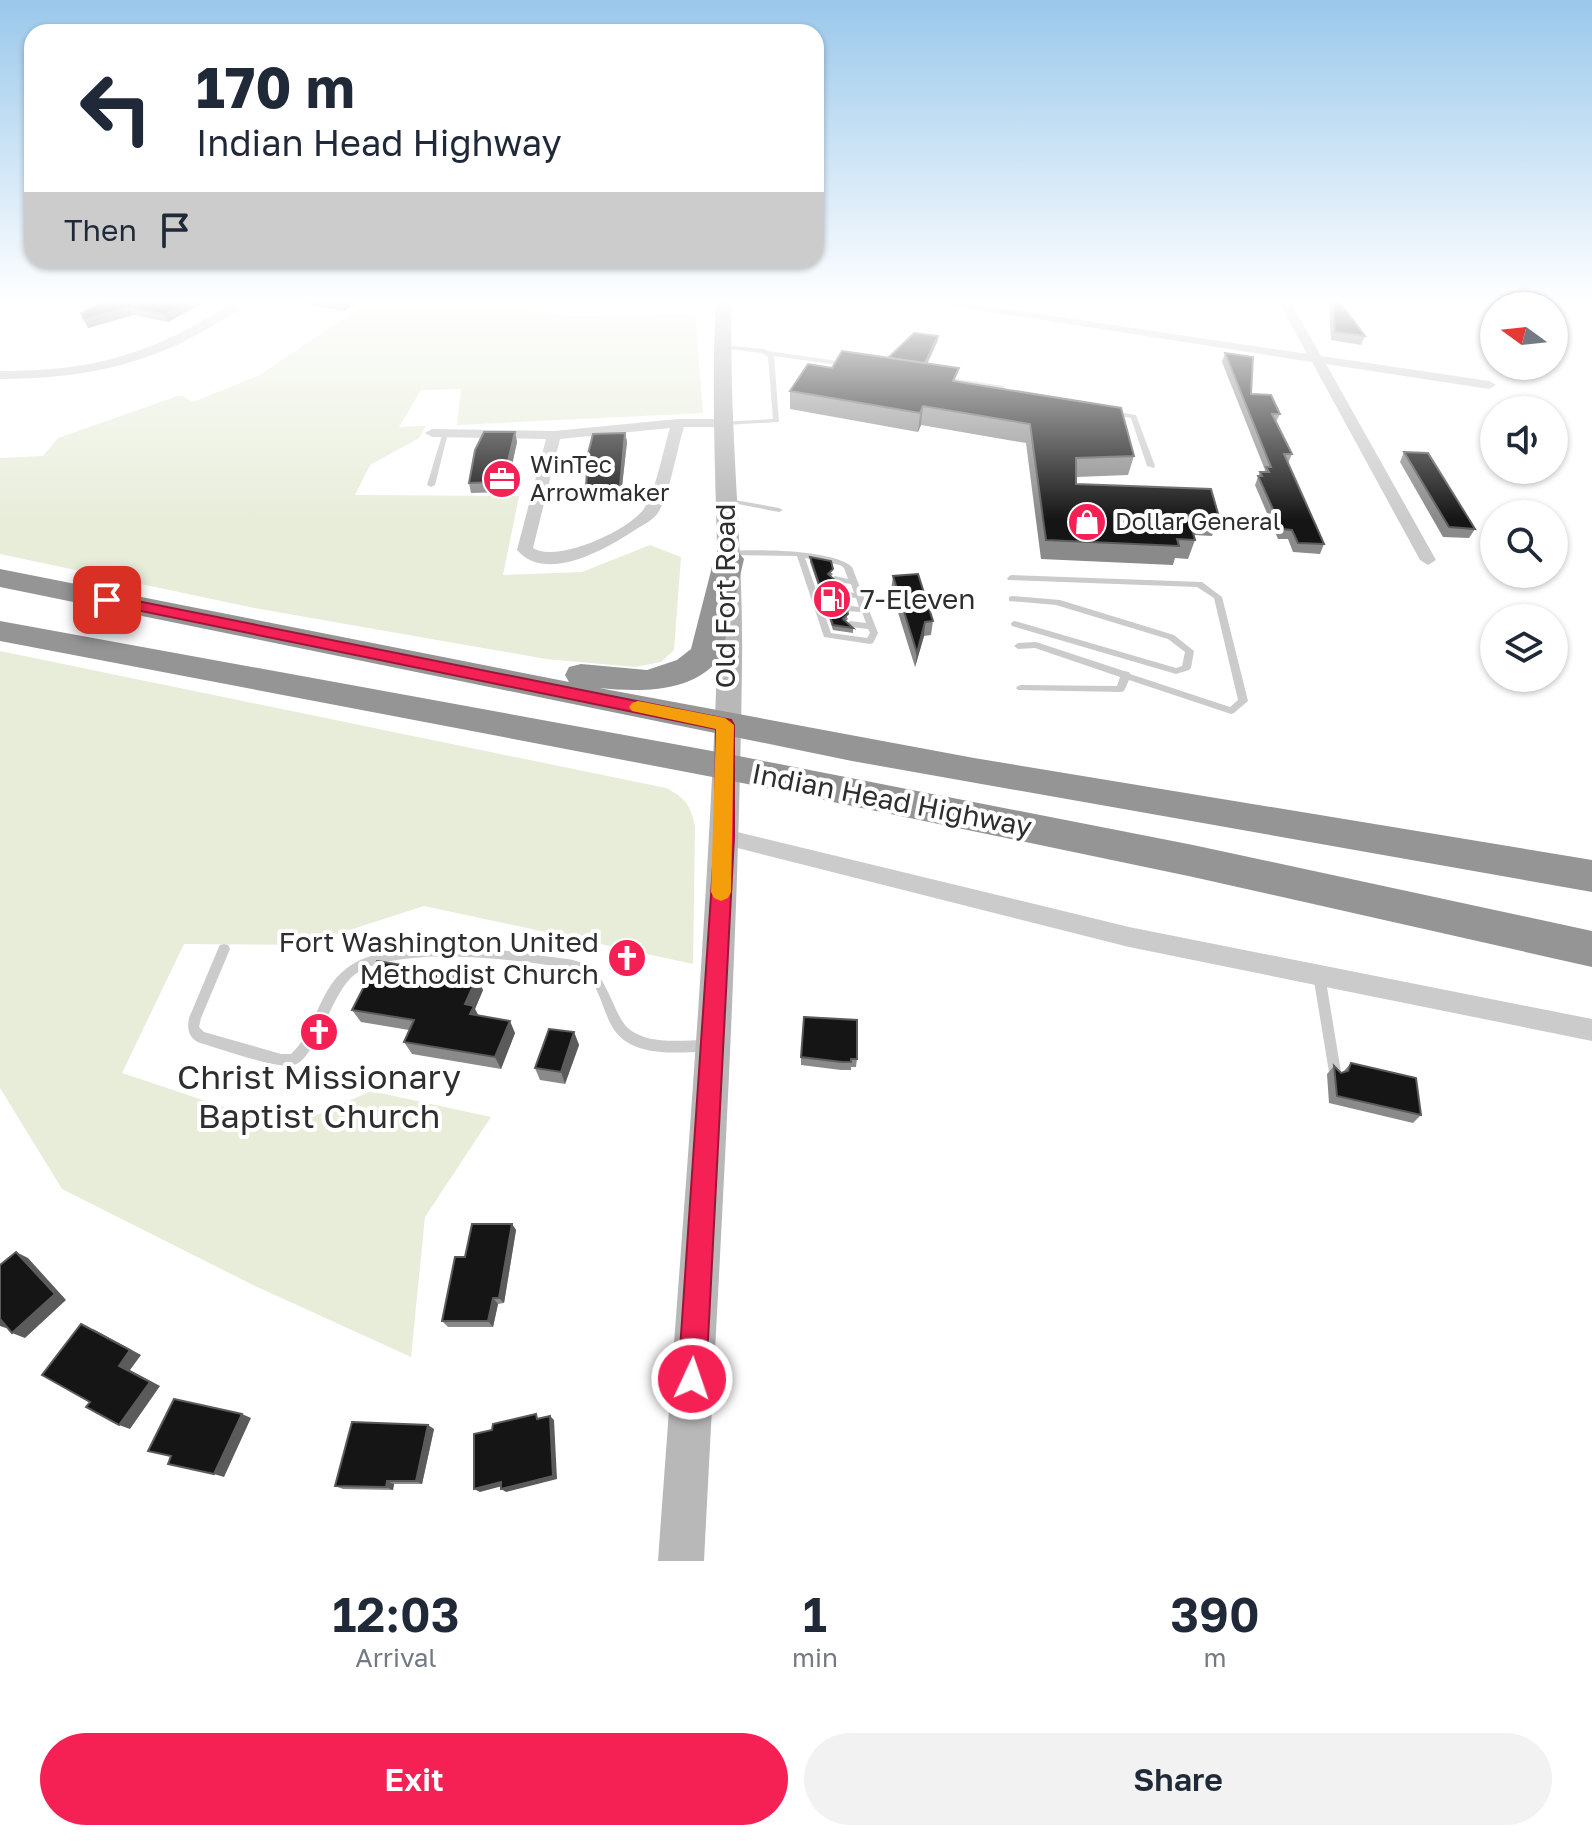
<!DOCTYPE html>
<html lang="en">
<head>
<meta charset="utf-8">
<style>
  :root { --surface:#fff; --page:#f2f2f3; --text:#1f2937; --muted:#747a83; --accent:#f52054 }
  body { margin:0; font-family:"Golos Text",sans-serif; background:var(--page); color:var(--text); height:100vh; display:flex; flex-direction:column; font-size:30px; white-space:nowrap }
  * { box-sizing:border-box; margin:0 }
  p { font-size:26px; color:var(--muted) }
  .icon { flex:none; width:44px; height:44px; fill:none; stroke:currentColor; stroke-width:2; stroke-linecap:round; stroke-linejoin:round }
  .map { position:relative; height:1561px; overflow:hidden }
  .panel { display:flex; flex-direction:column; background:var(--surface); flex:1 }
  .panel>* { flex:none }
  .guide { position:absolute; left:24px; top:24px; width:800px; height:244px; border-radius:24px; box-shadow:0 2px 6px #0004; background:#fff; color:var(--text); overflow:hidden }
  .needle { width:52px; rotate:285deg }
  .controls { position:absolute; left:1480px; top:292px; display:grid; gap:16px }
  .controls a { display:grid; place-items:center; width:88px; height:88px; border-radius:50%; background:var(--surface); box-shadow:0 2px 6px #0004; font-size:40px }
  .pin { position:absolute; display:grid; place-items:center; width:68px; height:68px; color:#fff; margin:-34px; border-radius:16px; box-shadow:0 4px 12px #0006 }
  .me { position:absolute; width:88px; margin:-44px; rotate:3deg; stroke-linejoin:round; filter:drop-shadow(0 0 6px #0008) }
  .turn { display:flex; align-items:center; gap:28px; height:168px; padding:0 40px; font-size:36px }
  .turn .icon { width:104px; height:104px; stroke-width:2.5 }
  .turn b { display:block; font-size:56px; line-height:68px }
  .then { display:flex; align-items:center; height:76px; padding:0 40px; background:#0003; gap:16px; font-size:30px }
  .eta { display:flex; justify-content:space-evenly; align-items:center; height:136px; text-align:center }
  .eta b { font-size:48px; font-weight:600; line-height:56px }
  .cta { display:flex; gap:16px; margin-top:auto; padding:16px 40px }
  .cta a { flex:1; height:92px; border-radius:48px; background:var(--accent); color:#fff; font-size:32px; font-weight:600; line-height:92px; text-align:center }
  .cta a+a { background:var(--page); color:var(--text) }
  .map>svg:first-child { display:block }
  .green { fill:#e8edda }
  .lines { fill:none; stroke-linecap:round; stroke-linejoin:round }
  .lane { fill:#cbcbcb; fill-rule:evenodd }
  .street { fill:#cbcbcb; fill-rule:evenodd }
  .secondary { fill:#b8b8b8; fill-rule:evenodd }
  .highway { fill:#959595; fill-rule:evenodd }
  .wall { fill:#8a8a8a }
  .shaded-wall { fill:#5b5b5b }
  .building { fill:#151515; stroke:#5b5b5b; stroke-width:2 }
  .route { fill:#f52054; stroke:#9f1537; stroke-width:2 }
  .slow { fill:#f59e0b }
  .labels { text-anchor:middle; stroke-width:8; stroke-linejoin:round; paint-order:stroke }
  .far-poi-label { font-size:24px; fill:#2e2e2e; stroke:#fff; text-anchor:start }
  .street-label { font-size:28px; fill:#2e2e2e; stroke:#fff }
  .poi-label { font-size:28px; fill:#2e2e2e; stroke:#fff; text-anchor:start }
  .near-poi-label { font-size:34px; fill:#2e2e2e; stroke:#fff }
</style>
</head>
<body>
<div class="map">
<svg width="1592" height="1561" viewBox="0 0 1592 1561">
  <rect width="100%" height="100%" fill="#fff"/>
  <g class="green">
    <polygon points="368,301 511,301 507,306 571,316 695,314 703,413 457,425 461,389 421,390 399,427 426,426 419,438 370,465 355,495 519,496 503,575 582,572 650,545 681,557 674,650 661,662 635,667 546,659 254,608 0,554 0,458 43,456 58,438 181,395 193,402 260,375"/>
    <path d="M0,651L666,788C686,798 691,806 695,827L693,964L424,906L303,945L184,944L122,1073L287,1128L371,1091L491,1117L425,1217L411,1357L253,1285L62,1189L0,1088Z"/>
  </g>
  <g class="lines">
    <g class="lane">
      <polygon points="721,345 764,349 768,351 845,362 848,364 845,366 774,356 779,422 723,425 721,424 721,422 773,419 768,357 762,353 719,348 719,346"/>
      <polygon points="944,377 1003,386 1014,397 1009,398 999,389 942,380 941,379"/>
      <polygon points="1110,411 1136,415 1155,466 1154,468 1147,466 1131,418 1108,414 1108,412"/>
      <polygon points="443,432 448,433 435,485 431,487 427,485"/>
      <polygon points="724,498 779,508 783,510 779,512 727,502 724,502"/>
      <path d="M725,551C752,549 834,549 852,567L878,633L873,643L870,644L824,637L797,556L728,555H725ZM805,558L840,565L844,568L848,579L835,576L831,579L835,582L851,584L854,593L839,590L835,593L839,596L856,598L859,607L844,605L840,608L844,611L862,612L866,623L850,621L846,624L850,627L868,629L870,633L867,638L831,633Z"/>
      <polygon points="1011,575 1202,582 1222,597 1248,701 1234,713 1231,714 1129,680 1124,691 1121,692 1018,690 1016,688 1018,686 1021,685 1117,686 1120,677 1035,648 1018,649 1014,646 1018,643 1036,642 1124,671 1129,672 1130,674 1230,707 1238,700 1214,598 1197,587 1008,580 1007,578"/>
      <polygon points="1012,596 1060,600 1174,635 1194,651 1191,668 1189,670 1176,674 1012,626 1011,624 1012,622 1015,621 1176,668 1182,666 1185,652 1168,639 1056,605 1009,601 1009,597"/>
      <path d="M224,944L228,945L230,949L201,1018L199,1027L204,1032L281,1054H291C316,1031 318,989 347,968C392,935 492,948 544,956C557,958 574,958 586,965C598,972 602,980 608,992C613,1002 618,1016 625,1025C644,1046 680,1040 706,1040L710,1042L712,1046L710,1050L706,1052C677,1052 635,1058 615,1031C605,1018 601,993 591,981C574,960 454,955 424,957C401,959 374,961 354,975C331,993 317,1058 294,1065C279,1070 218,1048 200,1043C188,1038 187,1029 189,1018L218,949L220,945Z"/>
      <polygon points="1319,970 1323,971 1325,975 1341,1072 1339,1076 1335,1078 1331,1076 1329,1072 1313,975 1315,971"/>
    </g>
    <g class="street">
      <path d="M236,301H251C240,311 226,318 214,325C147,366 78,379 0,379V371C100,371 152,353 236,301Z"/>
      <polygon points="921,301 952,301 1307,354 1278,301 1290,301 1321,356 1489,381 1496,385 1489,389 1326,364 1436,560 1428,565 1420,560 1312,362"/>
      <path d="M678,419H723L730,423L723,427H684C677,449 670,492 659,511C655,519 643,525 635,530C606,549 546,584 517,550L546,439L432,437L425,433L432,429L554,431ZM670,428C663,450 657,487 645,507C633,529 556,564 533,548L560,439Z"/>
      <polygon points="725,829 1129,927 1592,1019 1592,1041 1129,947 718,843 715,837 718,831"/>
    </g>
    <path class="secondary" d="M716,301H732C728,424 744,546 742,668C738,966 719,1264 704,1561H658C679,1264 705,967 717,669C721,546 709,424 716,301Z"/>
    <g class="highway">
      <path d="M729,550L739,553L744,559L722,654C697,694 640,692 599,688L974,758L1592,860V892L852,761L0,587V569L569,682L565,675L569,667L581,664L647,670L677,660L691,649L714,559L719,553Z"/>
      <polygon points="0,621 723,753 1193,845 1592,931 1592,967 1193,877 723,779 0,641"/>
    </g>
  </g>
  <g class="wall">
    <polygon points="103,301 206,301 168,322 133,315 88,328"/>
    <polygon points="305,301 358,301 344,311 306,304"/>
    <polygon points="1329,301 1339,301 1365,336 1361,345 1331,340"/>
    <polygon points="938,340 927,363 957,381 1134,456 1128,475 1076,477 1076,484 1219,517 1212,536 1194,535 1195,540 1188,559 1175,558 1173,565 1041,559 1026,443 921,425 918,432 790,409 790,391 832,368 888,358"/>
    <polygon points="1225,353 1251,394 1280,414 1276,422 1292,454 1288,463 1324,544 1320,554 1293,552 1288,539 1278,539 1255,485 1260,472 1264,472 1265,470 1222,362"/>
    <polygon points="515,432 517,442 506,492 471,493 469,483"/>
    <polygon points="625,433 627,442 621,495 587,497 586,487"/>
    <polygon points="1404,452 1475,529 1469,538 1443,537 1400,462"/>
    <polygon points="810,557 833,574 831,576 838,583 838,588 835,590 843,598 843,603 840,605 848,619 846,621 853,628 853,633 833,630 810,562"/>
    <polygon points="893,576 933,621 931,635 924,636 915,667 891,590"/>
    <polygon points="483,990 475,1009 479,1016 515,1033 501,1069 412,1054 404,1042 409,1030 361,1022 352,1010"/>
    <polygon points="574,1032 579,1045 565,1084 540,1080 535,1068"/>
    <polygon points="801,1057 857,1059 856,1067 851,1067 851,1070 841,1070 801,1065"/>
    <polygon points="1351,1063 1421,1115 1413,1123 1329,1103 1327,1074 1334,1066 1341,1073 1343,1072"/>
    <polygon points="512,1224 516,1230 504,1303 498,1304 493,1327 448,1327 442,1321 465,1257"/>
    <polygon points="434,1429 422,1484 394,1484 393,1490 343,1489 335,1486"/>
  </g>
  <g class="shaded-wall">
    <polygon points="188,301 206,301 168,322 165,315"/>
    <polygon points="345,301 358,301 344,311 342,303"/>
    <polygon points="130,307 133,315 88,328 84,320"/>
    <polygon points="938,336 938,340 924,371 924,366"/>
    <polygon points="923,406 921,425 918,432 920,413"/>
    <polygon points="515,432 517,442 506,492 503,482"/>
    <polygon points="625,433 627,442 621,495 620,486"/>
    <polygon points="925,622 924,636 915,667 917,653"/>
    <polygon points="477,977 483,990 475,1009 480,1019 476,1027 465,1004"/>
    <polygon points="510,1021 515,1033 501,1069 495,1057"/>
    <polygon points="574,1032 579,1045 565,1084 561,1072"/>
    <polygon points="512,1224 516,1230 504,1303 499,1298"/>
    <polygon points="16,1252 28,1258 66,1300 25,1338 12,1333"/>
    <polygon points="493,1298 498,1304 493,1327 488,1321"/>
    <polygon points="0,1318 12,1323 6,1328 0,1326"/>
    <polygon points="93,1329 141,1355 130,1370 160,1386 130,1429 119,1425"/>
    <polygon points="242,1414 251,1418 224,1477 214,1474"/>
    <polygon points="550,1416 554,1420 557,1479 506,1492 501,1489"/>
    <polygon points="428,1425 434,1429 422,1484 416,1481"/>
    <polygon points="387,1481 394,1484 393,1490 386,1487"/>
    <polygon points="501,1482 506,1485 480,1492 474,1489"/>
  </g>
  <g class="building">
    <polygon points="103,301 188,301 165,315 130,307 84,320 81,313"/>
    <polygon points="1333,301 1339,301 1365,336 1335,332"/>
    <polygon points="914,333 938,336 925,363 888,358"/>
    <polygon points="842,351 959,368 953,381 1121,408 1134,456 1076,458 1076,484 1211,489 1219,517 1188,515 1195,540 1177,539 1179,546 1046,540 1030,424 923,406 920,413 790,391 808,364 832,368"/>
    <polygon points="1225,353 1253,357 1251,394 1271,395 1280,414 1272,414 1292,454 1284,454 1324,544 1298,543 1292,530 1282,529 1258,476 1262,476 1260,472 1269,472 1266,467 1271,467"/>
    <polygon points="484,432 515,432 503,482 469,483 475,450"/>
    <polygon points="625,433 620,486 586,487 588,454 593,434"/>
    <polygon points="1404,452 1428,453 1475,529 1449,527"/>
    <polygon points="810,557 831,561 833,569 828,574 838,583 832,588 843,598 837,603 847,609 848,614 843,619 853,628 833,625"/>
    <polygon points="918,574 933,621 925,622 917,653 893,576"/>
    <polygon points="377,961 477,977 465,1004 474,1006 470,1014 510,1021 495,1057 404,1042 414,1020 352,1010"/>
    <polygon points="804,1017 857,1020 857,1059 851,1059 851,1062 842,1062 801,1057"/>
    <polygon points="549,1029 574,1032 561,1072 535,1068"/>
    <polygon points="1351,1063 1416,1078 1421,1115 1337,1096 1334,1066 1341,1073 1348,1071"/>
    <polygon points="472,1224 512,1224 499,1298 493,1298 488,1321 442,1321 455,1257 465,1257"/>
    <polygon points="16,1252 55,1294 12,1333 0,1319 0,1265"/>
    <polygon points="81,1324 130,1350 119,1366 150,1382 119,1425 86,1407 90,1402 42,1375"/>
    <polygon points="174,1399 242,1414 214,1474 168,1464 171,1456 148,1451"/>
    <polygon points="536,1414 537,1419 550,1416 553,1476 501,1489 501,1482 474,1489 474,1434 492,1430 493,1424"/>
    <polygon points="352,1422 428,1425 416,1481 387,1481 386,1487 335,1486"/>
  </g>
  <linearGradient id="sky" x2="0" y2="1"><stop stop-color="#9ac8eb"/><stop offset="0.58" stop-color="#fff"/><stop offset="1" stop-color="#fff" stop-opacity="0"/></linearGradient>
  <rect width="1592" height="520" fill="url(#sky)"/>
  <polygon class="route" points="107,595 731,720 734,725 734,837 706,1379 702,1389 692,1393 682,1389 678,1379 715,837 716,729 102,603 102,596"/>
  <polygon class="slow" points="638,701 725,718 734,725 731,892 728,898 721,901 714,898 711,892 716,729 632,711 629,707 632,703"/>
  <defs>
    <g id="office-disc" transform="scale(2)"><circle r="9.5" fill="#f52054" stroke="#fff"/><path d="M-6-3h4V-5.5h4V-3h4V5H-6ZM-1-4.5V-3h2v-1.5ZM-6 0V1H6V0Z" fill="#fff"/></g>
    <g id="shop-disc" transform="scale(2)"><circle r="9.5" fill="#f52054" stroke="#fff"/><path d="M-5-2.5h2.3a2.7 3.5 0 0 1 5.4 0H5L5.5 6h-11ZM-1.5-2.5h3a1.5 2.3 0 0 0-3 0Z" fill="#fff"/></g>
    <g id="fuel-disc" transform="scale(2)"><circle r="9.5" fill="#f52054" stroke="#fff"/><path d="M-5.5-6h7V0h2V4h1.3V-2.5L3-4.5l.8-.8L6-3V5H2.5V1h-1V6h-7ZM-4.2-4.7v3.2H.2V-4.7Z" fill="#fff"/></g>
    <g id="church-disc" transform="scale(2)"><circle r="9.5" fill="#f52054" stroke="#fff"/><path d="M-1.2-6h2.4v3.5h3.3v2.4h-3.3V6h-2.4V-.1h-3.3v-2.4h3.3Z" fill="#fff"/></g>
  </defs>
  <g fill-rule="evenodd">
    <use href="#office-disc" x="502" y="479"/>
    <use href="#shop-disc" x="1087" y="522"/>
    <use href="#fuel-disc" x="832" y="599"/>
    <use href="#church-disc" x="627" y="958"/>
    <use href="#church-disc" x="319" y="1032"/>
  </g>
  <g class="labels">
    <g class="far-poi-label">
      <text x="530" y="473">WinTec<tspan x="530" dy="28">Arrowmaker</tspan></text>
      <text x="1115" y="530">Dollar General</text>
    </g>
    <g class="street-label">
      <text transform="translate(725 596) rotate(-90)" y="10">Old Fort Road</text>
      <text transform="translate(892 800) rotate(11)" y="10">Indian Head Highway</text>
    </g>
    <g class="poi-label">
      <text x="860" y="609">7-Eleven</text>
      <text x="599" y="952" text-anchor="end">Fort Washington United<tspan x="599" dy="32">Methodist Church</tspan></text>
    </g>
    <g class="near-poi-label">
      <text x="319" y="1089">Christ Missionary<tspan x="319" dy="39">Baptist Church</tspan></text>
    </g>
  </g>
</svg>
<div class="controls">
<a><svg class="needle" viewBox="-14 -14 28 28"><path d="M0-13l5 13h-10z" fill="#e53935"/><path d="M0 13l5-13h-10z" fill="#747a83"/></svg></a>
<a><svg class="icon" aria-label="sound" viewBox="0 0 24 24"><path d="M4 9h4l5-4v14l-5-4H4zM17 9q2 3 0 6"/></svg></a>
<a><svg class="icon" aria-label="search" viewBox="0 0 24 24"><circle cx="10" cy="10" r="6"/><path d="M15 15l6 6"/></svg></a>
<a><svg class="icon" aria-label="layers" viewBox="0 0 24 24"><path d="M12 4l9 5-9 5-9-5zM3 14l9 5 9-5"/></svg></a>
</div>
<div class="pin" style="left:107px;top:600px;background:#d93025"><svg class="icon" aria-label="arrive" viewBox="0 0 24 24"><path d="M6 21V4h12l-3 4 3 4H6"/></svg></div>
<svg class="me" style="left:692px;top:1379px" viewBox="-20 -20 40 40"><circle r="17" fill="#f52054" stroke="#fff" stroke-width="3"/><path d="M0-11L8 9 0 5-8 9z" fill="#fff"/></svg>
<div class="guide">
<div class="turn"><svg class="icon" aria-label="left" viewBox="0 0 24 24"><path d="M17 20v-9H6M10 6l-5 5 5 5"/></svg><div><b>170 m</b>Indian Head Highway</div></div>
<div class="then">Then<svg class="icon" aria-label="arrive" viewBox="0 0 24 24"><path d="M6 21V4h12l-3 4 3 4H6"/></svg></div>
</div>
</div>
<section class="panel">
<div class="eta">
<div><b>12:03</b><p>Arrival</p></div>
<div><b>1</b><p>min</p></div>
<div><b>390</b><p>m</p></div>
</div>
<div class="cta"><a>Exit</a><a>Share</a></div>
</section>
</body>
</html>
